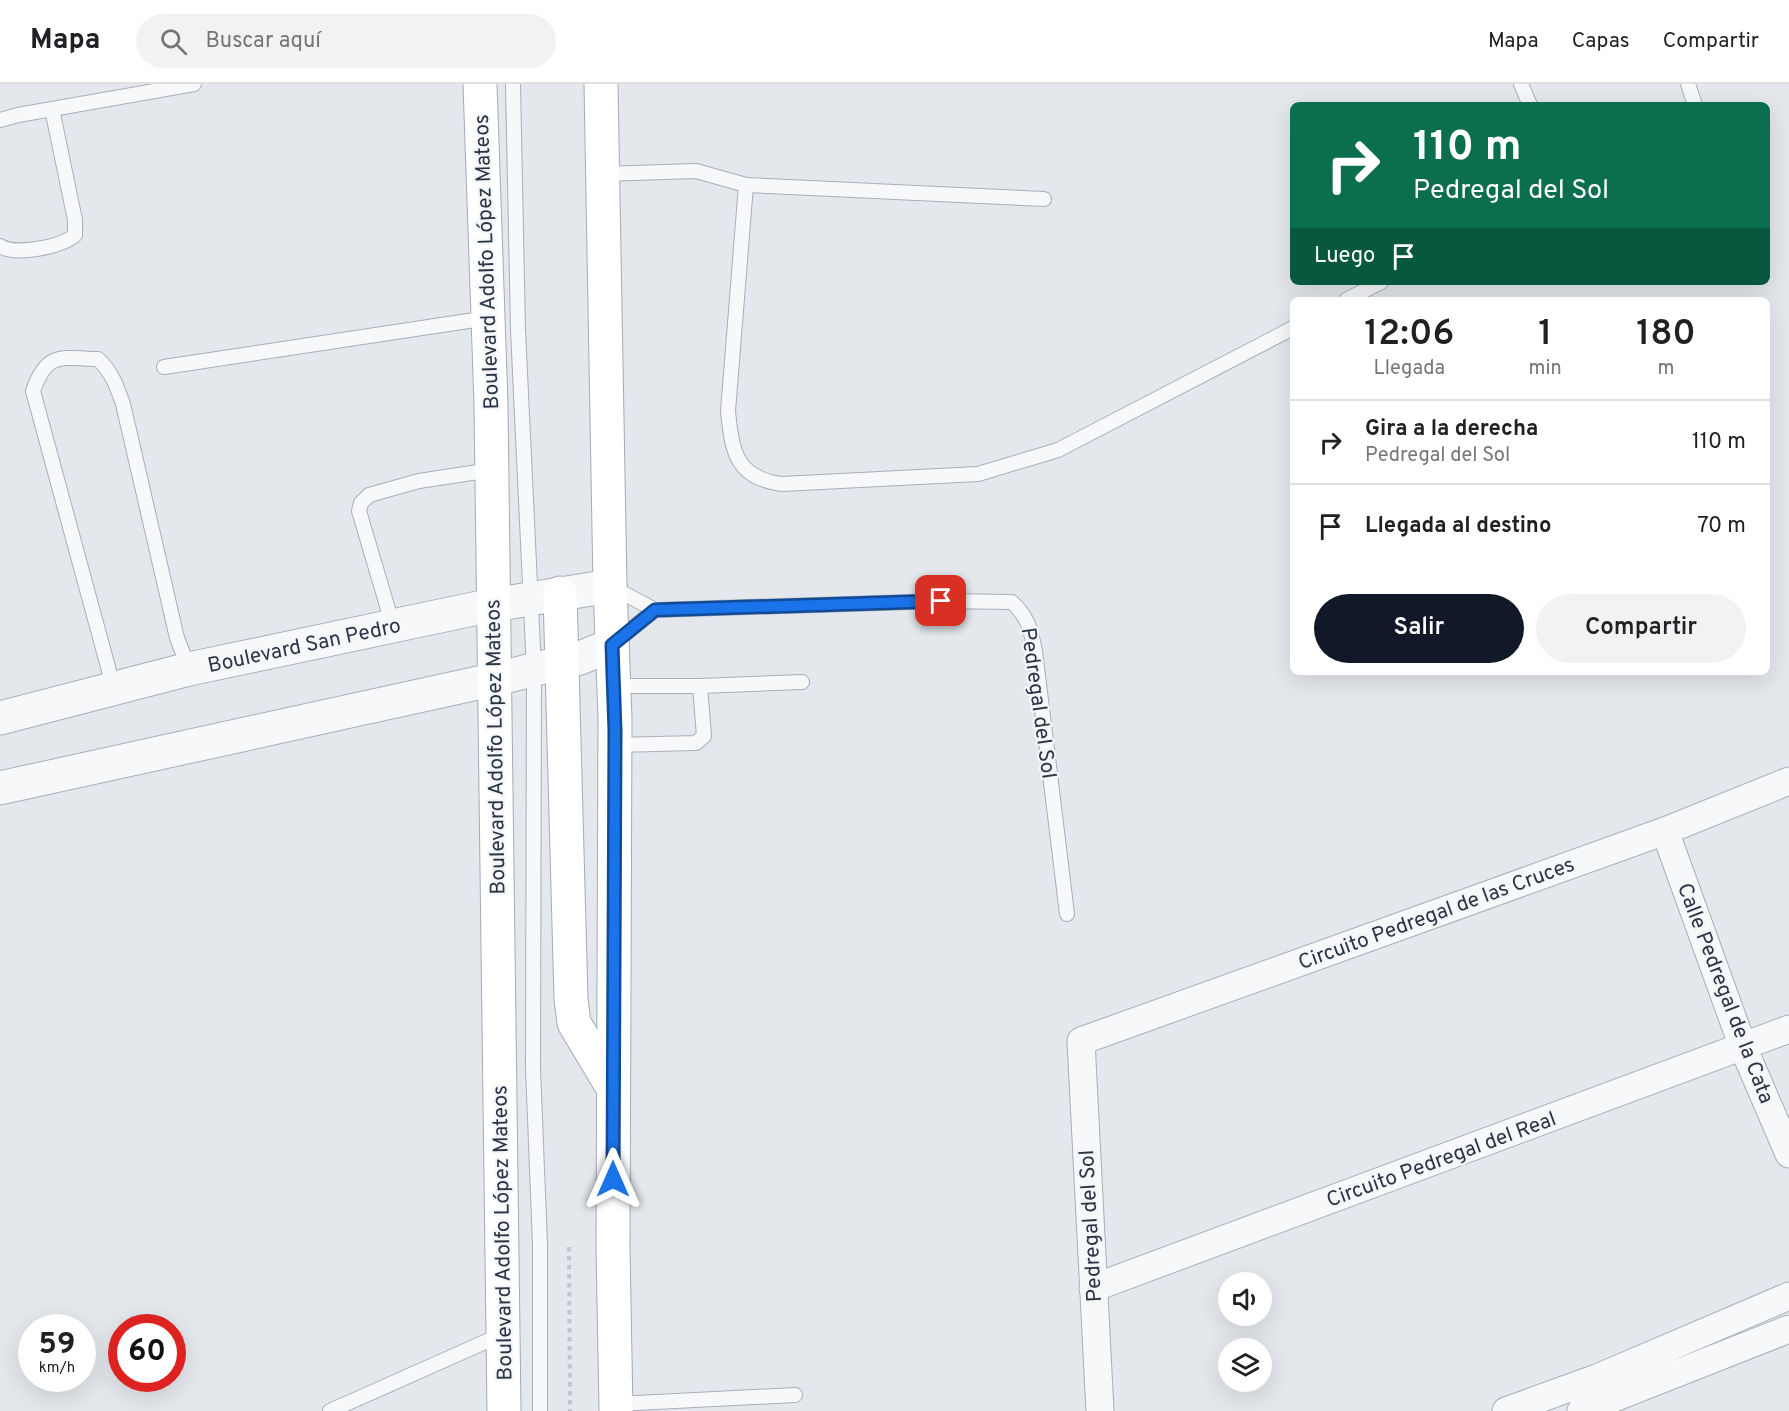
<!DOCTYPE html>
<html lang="es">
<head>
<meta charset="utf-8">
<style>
  :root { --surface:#fff; --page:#f2f2f2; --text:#202124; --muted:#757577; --line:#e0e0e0; --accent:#111827 }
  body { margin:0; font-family:Overpass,sans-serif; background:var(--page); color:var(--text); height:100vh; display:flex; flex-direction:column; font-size:22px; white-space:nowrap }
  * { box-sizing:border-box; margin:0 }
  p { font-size:20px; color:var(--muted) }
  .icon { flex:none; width:33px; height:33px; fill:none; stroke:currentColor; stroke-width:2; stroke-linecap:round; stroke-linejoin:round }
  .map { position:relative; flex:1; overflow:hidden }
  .details { position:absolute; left:1290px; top:213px; width:480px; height:378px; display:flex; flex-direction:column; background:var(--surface); border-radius:9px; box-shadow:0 6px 24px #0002 }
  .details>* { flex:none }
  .top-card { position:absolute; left:1290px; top:18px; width:480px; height:183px; border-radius:9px; box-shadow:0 6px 24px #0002; background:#0b6e4f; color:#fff; overflow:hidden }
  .controls { position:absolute; left:1218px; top:1188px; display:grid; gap:12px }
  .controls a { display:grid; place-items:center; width:54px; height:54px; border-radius:50%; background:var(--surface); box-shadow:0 6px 24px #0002; font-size:30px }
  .speed { position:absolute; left:18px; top:1230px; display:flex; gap:12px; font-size:30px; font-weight:700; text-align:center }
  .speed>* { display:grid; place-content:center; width:78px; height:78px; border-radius:50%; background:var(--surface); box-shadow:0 6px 24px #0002; line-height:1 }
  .speed small { font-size:15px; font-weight:400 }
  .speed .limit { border:9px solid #d22; background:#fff; color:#111 }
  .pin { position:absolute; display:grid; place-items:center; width:51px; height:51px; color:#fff; margin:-26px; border-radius:12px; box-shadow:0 3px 9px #0006 }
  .me { position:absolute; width:66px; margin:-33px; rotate:0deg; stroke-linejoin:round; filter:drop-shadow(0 0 4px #0008) }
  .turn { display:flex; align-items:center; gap:21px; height:126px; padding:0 24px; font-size:27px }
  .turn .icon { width:78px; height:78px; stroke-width:2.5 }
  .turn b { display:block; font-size:42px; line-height:51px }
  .then { display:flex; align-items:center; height:57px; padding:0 24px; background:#0003; gap:12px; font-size:22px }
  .eta { display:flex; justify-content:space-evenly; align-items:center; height:102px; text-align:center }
  .eta b { font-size:36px; font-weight:600; line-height:42px }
  .action { display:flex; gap:12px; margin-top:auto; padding:12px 24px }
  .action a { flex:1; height:69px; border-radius:36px; background:var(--accent); color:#fff; font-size:24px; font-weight:600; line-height:69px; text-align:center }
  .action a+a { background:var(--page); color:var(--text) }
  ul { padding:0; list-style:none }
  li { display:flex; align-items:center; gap:18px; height:84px; padding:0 24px; border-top:2px solid var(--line) }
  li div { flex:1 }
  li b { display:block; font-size:22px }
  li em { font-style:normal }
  header { display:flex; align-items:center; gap:36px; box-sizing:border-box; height:84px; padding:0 30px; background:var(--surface); border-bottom:2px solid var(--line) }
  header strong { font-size:28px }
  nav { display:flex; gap:33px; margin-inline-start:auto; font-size:21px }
  .search { width:420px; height:54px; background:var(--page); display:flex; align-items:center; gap:15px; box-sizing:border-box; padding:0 21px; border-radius:33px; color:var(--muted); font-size:22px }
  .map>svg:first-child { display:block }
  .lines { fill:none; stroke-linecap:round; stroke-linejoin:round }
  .service-casing { stroke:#a9aeb7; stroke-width:16 }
  .minor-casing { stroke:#a9aeb7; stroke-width:29 }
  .tertiary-casing { stroke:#a9aeb7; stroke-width:35 }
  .primary-casing { stroke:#a3abb8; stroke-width:35 }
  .path { stroke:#c2c5cb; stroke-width:4; stroke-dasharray:4.5 4.5; stroke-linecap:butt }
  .service { stroke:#f7f8fa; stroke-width:14 }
  .minor { stroke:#f7f8fa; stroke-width:27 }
  .tertiary { stroke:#f7f8fa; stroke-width:33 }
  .primary { stroke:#fff; stroke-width:33 }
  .route-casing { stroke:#114b97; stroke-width:15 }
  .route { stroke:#1a73e8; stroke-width:10 }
  .labels { text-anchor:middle; stroke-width:4.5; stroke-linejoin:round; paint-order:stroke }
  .street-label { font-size:21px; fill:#2b3445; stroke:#f4f6f9 }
</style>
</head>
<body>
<header>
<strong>Mapa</strong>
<div class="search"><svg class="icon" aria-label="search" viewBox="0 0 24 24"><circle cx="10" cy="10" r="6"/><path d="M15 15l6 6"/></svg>Buscar aquí</div>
<nav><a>Mapa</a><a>Capas</a><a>Compartir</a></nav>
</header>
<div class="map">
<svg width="1789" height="1327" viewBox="0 0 1789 1327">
  <rect width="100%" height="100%" fill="#e4e7ec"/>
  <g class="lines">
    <g class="service-casing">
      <g id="service">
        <polyline points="513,0 518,246 534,586 533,984 540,1161 540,1327"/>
        <polyline points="1521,0 1530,21"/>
        <polyline points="1688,0 1695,21"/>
        <polyline points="0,36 18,31 194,0"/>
        <path d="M602,90L696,87L746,101L728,327C732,368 736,394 782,400L978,390L1058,366L1293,244"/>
        <polyline points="746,101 1044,115"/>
        <path d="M0,162C15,172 61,163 75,151V136L52,25"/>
        <polyline points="1346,216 1381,198"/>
        <polyline points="164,283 488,234"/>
        <path d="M610,502L655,526L941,517L1012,518C1028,533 1031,546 1035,567L1067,830"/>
        <polyline points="393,542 359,427 361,419 369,411 419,397 491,386"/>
        <polyline points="614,559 655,526"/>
        <polyline points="614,602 700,602 704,652 696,659 616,661"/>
        <polyline points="700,602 802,598"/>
        <path d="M114,605L33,307C47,267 61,274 98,275C112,288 117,303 123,320L177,554L189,585"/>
        <polyline points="616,1320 795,1311"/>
        <polyline points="330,1327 503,1250"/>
      </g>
    </g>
    <g class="minor-casing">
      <g id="minor">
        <polyline points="1665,747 1743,963 1789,1070"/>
        <polyline points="1093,1204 1789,945"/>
        <polyline points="1100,1327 1081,957 1665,747 1789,697"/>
        <polyline points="1506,1327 1597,1294 1789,1212"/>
        <polyline points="1581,1327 1789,1245"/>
      </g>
    </g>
    <g class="tertiary-casing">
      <g id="tertiary">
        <polyline points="0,634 189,585 492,521 610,502"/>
        <polyline points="0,704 496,595 580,574 612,561"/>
      </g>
    </g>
    <g class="primary-casing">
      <g id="primary">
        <polyline points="480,0 491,321 504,1327"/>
        <polyline points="601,0 610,502 615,634 613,1163 616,1327"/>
        <polyline points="560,509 571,915 574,939 613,1004"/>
      </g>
    </g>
    <polyline class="path" points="569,1163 570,1327"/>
    <use href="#service" class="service"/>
    <use href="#minor" class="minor"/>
    <use href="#tertiary" class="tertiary"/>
    <use href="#primary" class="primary"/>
  </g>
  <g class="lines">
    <g class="route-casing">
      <polyline id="route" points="613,1095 615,647 612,561 655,526 941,517"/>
    </g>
    <use href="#route" class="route"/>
  </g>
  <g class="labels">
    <g class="street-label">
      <text transform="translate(486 178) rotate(-92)" y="7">Boulevard Adolfo López Mateos</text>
      <text transform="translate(304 561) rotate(-12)" y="7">Boulevard San Pedro</text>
      <text transform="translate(1039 619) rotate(82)" y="7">Pedregal del Sol</text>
      <text transform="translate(495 663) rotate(-91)" y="7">Boulevard Adolfo López Mateos</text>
      <text transform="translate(1436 829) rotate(-20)" y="7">Circuito Pedregal de las Cruces</text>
      <text transform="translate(1726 909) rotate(69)" y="7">Calle Pedregal de la Cata</text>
      <text transform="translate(1441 1075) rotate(-20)" y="7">Circuito Pedregal del Real</text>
      <text transform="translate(1090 1142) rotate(-93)" y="7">Pedregal del Sol</text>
      <text transform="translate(502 1149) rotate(-91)" y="7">Boulevard Adolfo López Mateos</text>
    </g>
  </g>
</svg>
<div class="controls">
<a><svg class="icon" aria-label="sound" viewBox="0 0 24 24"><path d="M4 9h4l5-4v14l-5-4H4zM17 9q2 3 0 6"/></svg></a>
<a><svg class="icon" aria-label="layers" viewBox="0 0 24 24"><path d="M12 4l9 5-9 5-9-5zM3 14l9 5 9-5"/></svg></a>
</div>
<div class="speed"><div>59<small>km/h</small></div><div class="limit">60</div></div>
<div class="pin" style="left:941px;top:517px;background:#d93025"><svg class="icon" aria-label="arrive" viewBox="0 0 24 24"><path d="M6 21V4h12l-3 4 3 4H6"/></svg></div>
<svg class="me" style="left:613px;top:1095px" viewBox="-20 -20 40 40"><path d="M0-17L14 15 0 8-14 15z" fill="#1a73e8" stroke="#fff" stroke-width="4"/></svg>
<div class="top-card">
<div class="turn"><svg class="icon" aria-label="right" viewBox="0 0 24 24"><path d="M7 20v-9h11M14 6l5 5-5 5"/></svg><div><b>110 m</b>Pedregal del Sol</div></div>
<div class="then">Luego<svg class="icon" aria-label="arrive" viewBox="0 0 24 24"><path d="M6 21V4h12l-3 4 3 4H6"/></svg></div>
</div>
<section class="details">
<div class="eta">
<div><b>12:06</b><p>Llegada</p></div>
<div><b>1</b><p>min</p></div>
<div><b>180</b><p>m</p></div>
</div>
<ul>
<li><svg class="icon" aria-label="right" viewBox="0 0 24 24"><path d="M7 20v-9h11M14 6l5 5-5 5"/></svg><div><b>Gira a la derecha</b><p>Pedregal del Sol</p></div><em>110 m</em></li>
<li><svg class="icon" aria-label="arrive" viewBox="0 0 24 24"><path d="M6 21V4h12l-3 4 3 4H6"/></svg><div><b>Llegada al destino</b></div><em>70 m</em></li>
</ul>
<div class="action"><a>Salir</a><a>Compartir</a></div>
</section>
</div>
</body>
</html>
